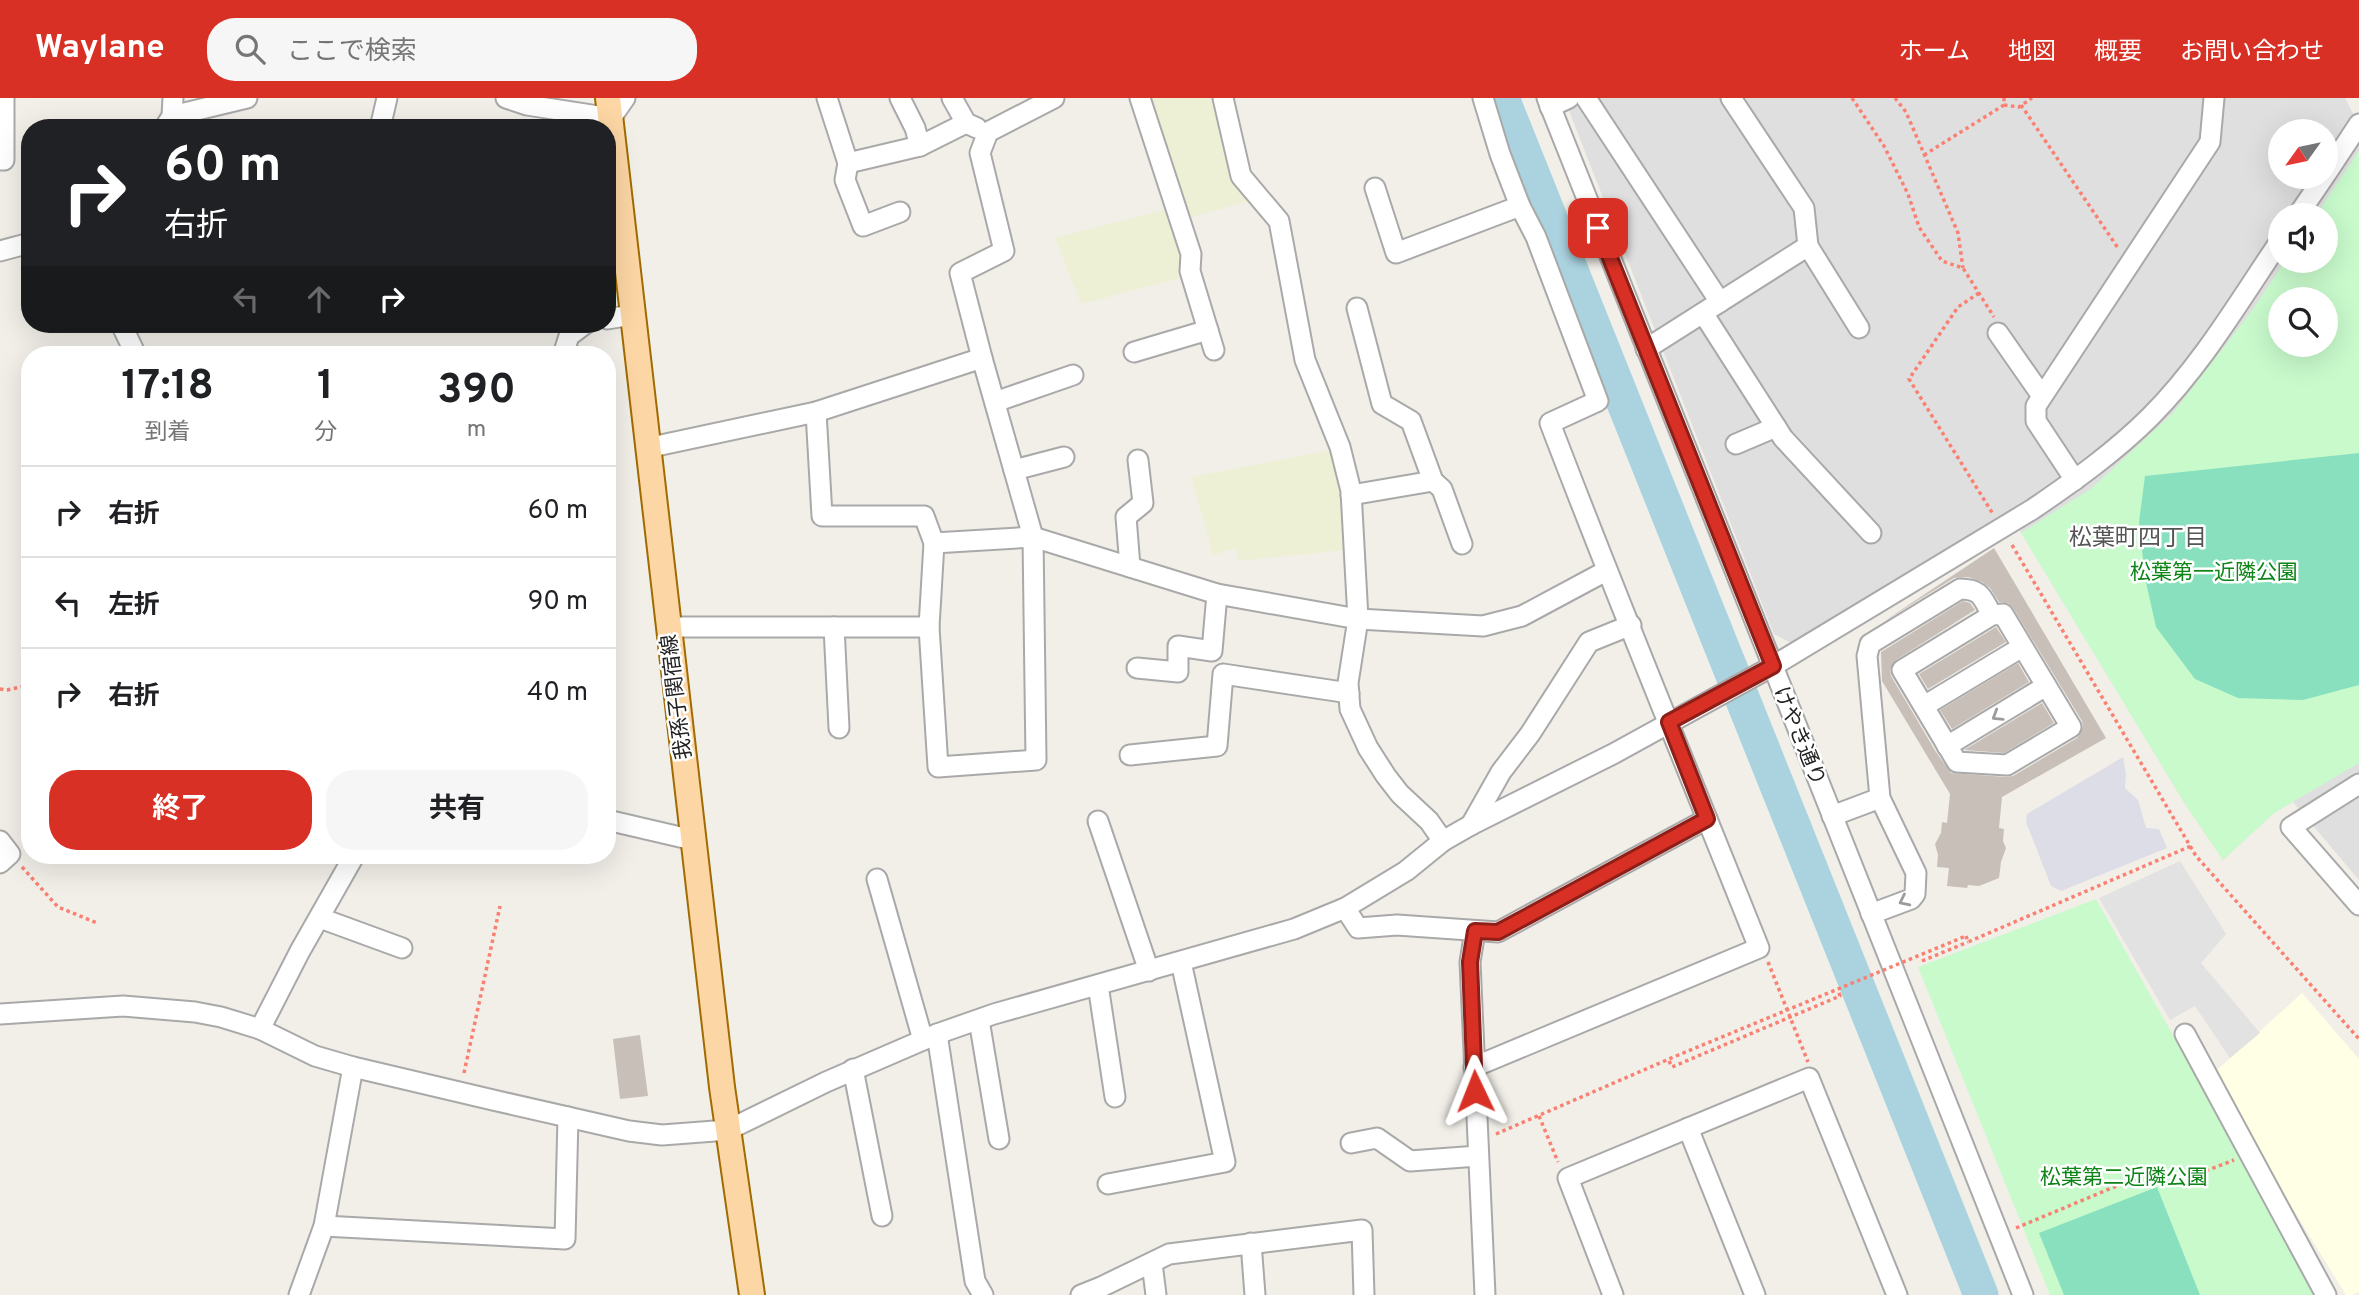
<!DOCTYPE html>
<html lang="ja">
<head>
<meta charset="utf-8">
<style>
  :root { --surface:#fff; --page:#f6f6f6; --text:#202124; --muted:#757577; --line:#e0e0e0; --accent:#d93025 }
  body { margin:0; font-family:Overpass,"Noto Sans JP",sans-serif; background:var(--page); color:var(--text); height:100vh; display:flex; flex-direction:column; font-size:26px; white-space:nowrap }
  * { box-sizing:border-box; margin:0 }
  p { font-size:23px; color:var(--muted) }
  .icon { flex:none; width:38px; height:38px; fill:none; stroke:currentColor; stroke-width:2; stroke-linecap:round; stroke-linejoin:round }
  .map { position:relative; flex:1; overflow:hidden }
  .sheet { position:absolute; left:21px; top:248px; width:595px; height:518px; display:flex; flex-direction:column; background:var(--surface); border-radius:28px; box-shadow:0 7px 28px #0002 }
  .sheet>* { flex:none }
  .top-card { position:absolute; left:21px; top:21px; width:595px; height:214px; border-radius:28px; box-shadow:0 7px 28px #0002; background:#202124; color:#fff; overflow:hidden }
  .needle { width:46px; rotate:237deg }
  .controls { position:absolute; left:2268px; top:21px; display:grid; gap:14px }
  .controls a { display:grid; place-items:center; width:70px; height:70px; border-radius:50%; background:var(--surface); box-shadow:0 7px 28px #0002; font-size:35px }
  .pin { position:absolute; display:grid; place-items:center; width:60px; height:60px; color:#fff; margin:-30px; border-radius:14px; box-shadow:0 4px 10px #0006 }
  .me { position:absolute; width:77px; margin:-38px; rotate:358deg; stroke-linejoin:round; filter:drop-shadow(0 0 5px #0008) }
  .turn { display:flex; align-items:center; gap:24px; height:147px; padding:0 28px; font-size:32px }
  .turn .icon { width:91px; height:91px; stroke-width:2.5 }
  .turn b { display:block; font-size:49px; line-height:60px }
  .lanes { display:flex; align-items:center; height:66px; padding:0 28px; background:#0003; justify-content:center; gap:35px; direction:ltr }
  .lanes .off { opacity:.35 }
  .eta { display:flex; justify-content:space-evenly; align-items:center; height:119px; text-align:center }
  .eta b { font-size:42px; font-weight:700; line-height:49px }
  .action { display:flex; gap:14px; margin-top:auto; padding:14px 28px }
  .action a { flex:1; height:80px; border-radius:28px; background:var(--accent); color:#fff; font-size:28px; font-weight:700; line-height:80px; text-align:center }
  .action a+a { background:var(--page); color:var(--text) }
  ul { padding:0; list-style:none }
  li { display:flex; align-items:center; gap:21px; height:91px; padding:0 28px; border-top:2px solid var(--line) }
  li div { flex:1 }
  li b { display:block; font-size:26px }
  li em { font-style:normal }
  header { display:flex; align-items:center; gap:42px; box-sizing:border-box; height:98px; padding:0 35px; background:var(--accent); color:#fff }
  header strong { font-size:33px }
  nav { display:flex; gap:38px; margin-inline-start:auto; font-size:24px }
  .search { width:490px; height:63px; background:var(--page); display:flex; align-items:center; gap:18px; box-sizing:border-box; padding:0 24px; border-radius:28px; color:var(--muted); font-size:26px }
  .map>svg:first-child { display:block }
  .residential { fill:#e0dfdf; fill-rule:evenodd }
  .education { fill:#ffffe5 }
  .farmland { fill:#eef0d5 }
  .park { fill:#c8facc; fill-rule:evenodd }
  .pitch { fill:#88e0be }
  .parking { fill:#e2e2e2 }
  .plaza { fill:#dddde8 }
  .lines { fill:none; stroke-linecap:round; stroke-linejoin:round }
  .river { stroke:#aad3df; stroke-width:35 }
  .building { fill:#c7bfb8 }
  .minor-casing { stroke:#a9a9a9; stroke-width:23 }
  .major-casing { stroke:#a06b00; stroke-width:28 }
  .path { stroke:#fa8072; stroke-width:3.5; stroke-dasharray:3.5 3.5; stroke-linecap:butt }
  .minor { stroke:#fff; stroke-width:19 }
  .major { stroke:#fcd6a4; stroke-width:24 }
  .path-bridge { stroke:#fa8072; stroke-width:3.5; stroke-dasharray:3.5 3.5; stroke-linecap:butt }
  .oneway { stroke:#9c9c9c }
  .route-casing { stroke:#8d1f18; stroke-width:18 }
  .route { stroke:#d93025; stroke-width:12 }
  .labels { text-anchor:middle; stroke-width:5; stroke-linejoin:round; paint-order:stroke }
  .park-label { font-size:21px; fill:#0c8416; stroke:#fff }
  .street-label { font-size:21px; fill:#222; stroke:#fff }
  .neighbourhood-label { font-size:23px; fill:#555; stroke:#fff }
</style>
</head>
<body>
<header>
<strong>Waylane</strong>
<div class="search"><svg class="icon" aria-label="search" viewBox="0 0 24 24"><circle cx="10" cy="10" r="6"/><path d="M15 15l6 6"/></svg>ここで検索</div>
<nav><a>ホーム</a><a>地図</a><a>概要</a><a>お問い合わせ</a></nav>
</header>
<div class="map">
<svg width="2359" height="1197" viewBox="0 0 2359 1197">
  <rect width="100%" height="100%" fill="#f2efe9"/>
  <path class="residential" d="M1564,0H2345L2359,27V782L2293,704L2274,715L2223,762L2185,706L2010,416L1791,545L1774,536ZM2280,33H2326V79H2280ZM2280,117H2326V163H2280ZM2280,201H2326V247H2280Z"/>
  <polygon class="education" points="2302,895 2359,961 2359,1194 2352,1197 2346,1197 2288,1103 2216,973"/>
  <g class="farmland">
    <polygon points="1149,0 1216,0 1233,82 1249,103 1189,120"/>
    <polygon points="1167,111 1184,160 1185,179 1081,206 1055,140"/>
    <polygon points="1330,352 1344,400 1345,452 1239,463 1236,450 1213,457 1191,379"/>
  </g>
  <g class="park">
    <path d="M2359,53V665L2274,715L2223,762L2185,706L2021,435L2092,390L2173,315L2251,214L2285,163H2326V117H2316ZM2280,201H2326V247H2280Z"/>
    <polygon points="2096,801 2320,1197 2050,1197 1918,869"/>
  </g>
  <g class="pitch">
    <polygon points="2359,355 2359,587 2303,602 2238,600 2195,581 2156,529 2145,480 2139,424 2145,378"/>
    <polygon points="2157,1089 2200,1197 2064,1197 2039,1135"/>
  </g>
  <polygon class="parking" points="2180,763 2226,836 2201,865 2260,935 2230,960 2195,908 2170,922 2099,800"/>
  <polygon class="plaza" points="2123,659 2126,676 2125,690 2138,702 2146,730 2159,731 2167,750 2061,793 2051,788 2026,724 2027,716"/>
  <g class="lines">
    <polyline class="river" points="1503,0 1506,10 1981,1197"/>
  </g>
  <g class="building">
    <polygon points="1994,450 2106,640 2002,699 1999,730 2004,731 2003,743 2006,750 2001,764 1999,780 1979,788 1968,787 1967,790 1947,788 1949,770 1937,769 1938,757 1935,746 1941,735 1942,724 1947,725 1950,696 1882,583 1881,554 1963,503 1970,505 1975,512 1896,562 1890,572 1891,578 1936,654 1951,675 2006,679 2013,678 2077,640 2083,629 2082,623 2013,510 2008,505 1999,504 1990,490 1982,484 1968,479 1954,480 1883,524"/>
    <polygon points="1996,529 2006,544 1928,591 1919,576"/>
    <polygon points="2018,565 2029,584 1952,631 1940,612"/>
    <polygon points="2042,605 2054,625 2004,655 1964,652"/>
    <polygon points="640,937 648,998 620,1001 613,941"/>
  </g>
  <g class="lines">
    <g class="minor-casing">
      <g id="minor">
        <polyline points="506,0 527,7 611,20 625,0"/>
        <polyline points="827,0 848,65 920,48 966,25"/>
        <polyline points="900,0 915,30 920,48"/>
        <polyline points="952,0 966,25 977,30"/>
        <polyline points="1140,0 1191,156 1190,173 1214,252"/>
        <polyline points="1223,0 1241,78 1279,123 1305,262 1340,349 1351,393 1358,521 1348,585 1350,611 1368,650 1386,678 1400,696 1429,723 1443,743"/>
        <polyline points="1547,0 2023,1197"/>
        <polyline points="1586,0 1720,204"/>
        <polyline points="1731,0 1804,110 1808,148"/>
        <polyline points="1550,9 1569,0"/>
        <polyline points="172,18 247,0"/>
        <polyline points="165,29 172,18 173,0"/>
        <polyline points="380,30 387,0"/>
        <polyline points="0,62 4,62 4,0"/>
        <polyline points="848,65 845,82 863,128 900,114"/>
        <polyline points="2326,76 2359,26"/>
        <polyline points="1375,90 1396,155 1520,108"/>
        <polyline points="2298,117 2324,79"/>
        <polyline points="607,150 626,148"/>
        <polyline points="0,153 30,145"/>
        <polyline points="1703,215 1783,340 1871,435"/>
        <polyline points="607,221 632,217"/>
        <polyline points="121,226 136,257"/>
        <polyline points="1998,235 2042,298"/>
        <polyline points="1646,251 1808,148 1859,230"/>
        <polyline points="1134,254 1208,232"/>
        <polyline points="563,257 569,238 585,226"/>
        <polyline points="982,260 960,175 1004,153 980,55 988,34 1054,0"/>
        <polyline points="995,304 1073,277"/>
        <polyline points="816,314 822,418 924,418 934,445"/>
        <polyline points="1736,346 1776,329"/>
        <polyline points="647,350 816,314 982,260 1033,439 1036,662 938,669 929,529"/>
        <polyline points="1014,372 1064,359"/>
        <polyline points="2075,382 2036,323 2036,308 2210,44 2214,0"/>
        <polyline points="1433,383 1442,391 1462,446"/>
        <polyline points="1351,397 1433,383 1411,323 1382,306 1357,210"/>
        <polyline points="1130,469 1126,419 1143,405 1138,362"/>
        <polygon points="2003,516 2071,629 2007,667 1957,664 1902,572 1992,517"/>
        <polyline points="668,529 929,529 934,445 1033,439 1217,496 1358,521 1483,528 1522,518 1606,473"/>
        <polyline points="834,529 839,630"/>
        <polyline points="1137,570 1178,574 1178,548 1212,553 1217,496"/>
        <polyline points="1924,608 2022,549"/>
        <polyline points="1947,648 2046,588"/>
        <polyline points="1130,657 1217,648 1223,576 1349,595"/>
        <polyline points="2359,686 2291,729 2359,807"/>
        <polyline points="1832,718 1880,700"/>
        <polyline points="607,722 693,742"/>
        <polyline points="1098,723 1149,873"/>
        <polyline points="1471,727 1501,674 1530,636 1589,544 1631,527"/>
        <polyline points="0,743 10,756 0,765"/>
        <polyline points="877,781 923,942"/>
        <polyline points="1345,810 1358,830 1397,827 1498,834 1707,721"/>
        <path d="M1871,816L1911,801L1915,796L1916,775L1880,700L1867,558L1870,546L1960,491C1982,491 1982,500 1992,517"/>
        <polyline points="320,820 402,850"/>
        <polyline points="1475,833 1470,864 1485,1197"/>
        <polyline points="1098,887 1115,999"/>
        <path d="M0,916L123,908L195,914L221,919L260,931L315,958L353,969L493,1002L629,1033L662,1037L728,1032L826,984L937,936L994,916L1294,831L1345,810L1406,773L1443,743L1471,727L1613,656L1773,568L2033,411C2074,383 2115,354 2150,319C2202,267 2240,202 2280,143"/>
        <polyline points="979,922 999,1041"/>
        <polyline points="260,931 300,853 354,758"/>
        <polyline points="937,936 975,1183 983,1197"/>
        <polyline points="2185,936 2326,1197"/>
        <path d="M1474,969L1759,850C1689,675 1617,501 1550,325L1598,303L1536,139L1520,108L1500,56L1483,0"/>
        <polyline points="853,971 882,1118"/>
        <polyline points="1688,1030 1755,1197"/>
        <polyline points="1351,1045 1377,1040 1410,1063 1478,1058"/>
        <polyline points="1108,1086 1225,1064 1181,864"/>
        <polyline points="324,1128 565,1141 568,1019"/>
        <polyline points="1251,1145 1255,1197"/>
        <polyline points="1152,1165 1156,1197"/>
        <polyline points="299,1197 324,1128 353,969"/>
        <polyline points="1081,1197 1101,1189 1169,1156 1362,1132 1364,1197"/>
        <polyline points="1613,1197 1568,1080 1809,980 1897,1197"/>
      </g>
    </g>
    <g class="major-casing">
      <polyline id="major" points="608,0 722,989 752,1197"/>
    </g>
    <g class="path">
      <polyline points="1852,0 1884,48 1908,96 1919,129 1942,163 1963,170 1994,219"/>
      <polyline points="1895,0 1906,14 1958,135 1963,170"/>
      <polyline points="2004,7 2019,9 2032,0"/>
      <polyline points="2021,7 2118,150"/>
      <polyline points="1924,57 2004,7 2004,0"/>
      <polyline points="1979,195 1958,209 1909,281 1993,416"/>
      <polyline points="2012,447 2196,758 2359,941"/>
      <polyline points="0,591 7,592 30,587"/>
      <polyline points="22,769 58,809 97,825"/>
      <polyline points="1966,838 1968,844 2191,748"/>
      <polyline points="1922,863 1968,844"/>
      <polyline points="1768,864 1808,964"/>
      <polyline points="1669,963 1672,969 1840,898 1838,892"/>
      <polyline points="464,975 500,808"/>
      <polyline points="1539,1018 1558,1064"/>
      <polyline points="1496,1036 1676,958"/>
      <polyline points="2016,1130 2162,1069 2169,1087 2234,1062"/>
    </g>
    <use href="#minor" class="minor"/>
    <use href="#major" class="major"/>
    <polyline class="path-bridge" points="1676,958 1966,838"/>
  </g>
  <defs><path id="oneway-chevron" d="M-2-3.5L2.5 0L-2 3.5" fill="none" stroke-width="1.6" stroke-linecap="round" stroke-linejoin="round" transform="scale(1.75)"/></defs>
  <g class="oneway">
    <use href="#oneway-chevron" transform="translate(1997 618) rotate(148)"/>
    <use href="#oneway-chevron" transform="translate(1904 803) rotate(154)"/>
  </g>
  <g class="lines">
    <g class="route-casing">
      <polyline id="route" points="1475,993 1470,864 1475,833 1498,834 1707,721 1669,624 1773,568 1598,130"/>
    </g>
    <use href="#route" class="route"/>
  </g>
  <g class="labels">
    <g class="park-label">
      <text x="2214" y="481">松葉第一近隣公園</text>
      <text x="2124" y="1086">松葉第二近隣公園</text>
    </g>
    <g class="street-label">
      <text transform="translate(676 599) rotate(-97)" y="7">我孫子関宿線</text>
      <text transform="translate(1800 638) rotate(68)" y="7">けやき通り</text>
    </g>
    <g class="neighbourhood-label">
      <text x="2138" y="447">松葉町四丁目</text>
    </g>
  </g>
</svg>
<div class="controls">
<a><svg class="needle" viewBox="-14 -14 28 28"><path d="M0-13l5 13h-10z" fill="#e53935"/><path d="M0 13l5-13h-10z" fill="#757577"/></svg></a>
<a><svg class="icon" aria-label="sound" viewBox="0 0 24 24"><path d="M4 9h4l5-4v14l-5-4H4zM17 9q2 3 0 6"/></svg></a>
<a><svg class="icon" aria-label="search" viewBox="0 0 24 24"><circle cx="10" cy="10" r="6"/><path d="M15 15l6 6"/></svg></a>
</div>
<div class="pin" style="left:1598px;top:130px;background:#d93025"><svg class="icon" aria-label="arrive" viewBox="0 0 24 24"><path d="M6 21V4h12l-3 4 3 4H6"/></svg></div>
<svg class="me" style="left:1475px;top:993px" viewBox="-20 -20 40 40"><path d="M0-17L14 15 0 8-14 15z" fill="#d93025" stroke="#fff" stroke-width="4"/></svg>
<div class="top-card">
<div class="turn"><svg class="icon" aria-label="right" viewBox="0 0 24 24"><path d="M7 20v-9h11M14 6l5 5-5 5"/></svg><div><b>60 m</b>右折</div></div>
<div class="lanes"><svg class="icon off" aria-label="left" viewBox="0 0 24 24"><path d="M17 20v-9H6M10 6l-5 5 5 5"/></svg><svg class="icon off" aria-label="ahead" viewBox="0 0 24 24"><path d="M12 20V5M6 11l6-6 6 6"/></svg><svg class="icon" aria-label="right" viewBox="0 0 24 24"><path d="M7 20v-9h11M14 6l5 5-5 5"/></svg></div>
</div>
<section class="sheet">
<div class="eta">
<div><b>17:18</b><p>到着</p></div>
<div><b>1</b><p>分</p></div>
<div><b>390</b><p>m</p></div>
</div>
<ul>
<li><svg class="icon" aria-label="right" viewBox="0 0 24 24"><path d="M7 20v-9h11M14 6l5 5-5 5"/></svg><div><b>右折</b></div><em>60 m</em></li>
<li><svg class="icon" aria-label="left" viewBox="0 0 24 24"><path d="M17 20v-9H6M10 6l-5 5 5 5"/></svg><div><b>左折</b></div><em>90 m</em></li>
<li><svg class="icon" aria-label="right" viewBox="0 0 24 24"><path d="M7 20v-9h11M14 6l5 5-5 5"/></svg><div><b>右折</b></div><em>40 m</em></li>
</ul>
<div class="action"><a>終了</a><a>共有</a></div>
</section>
</div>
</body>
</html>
